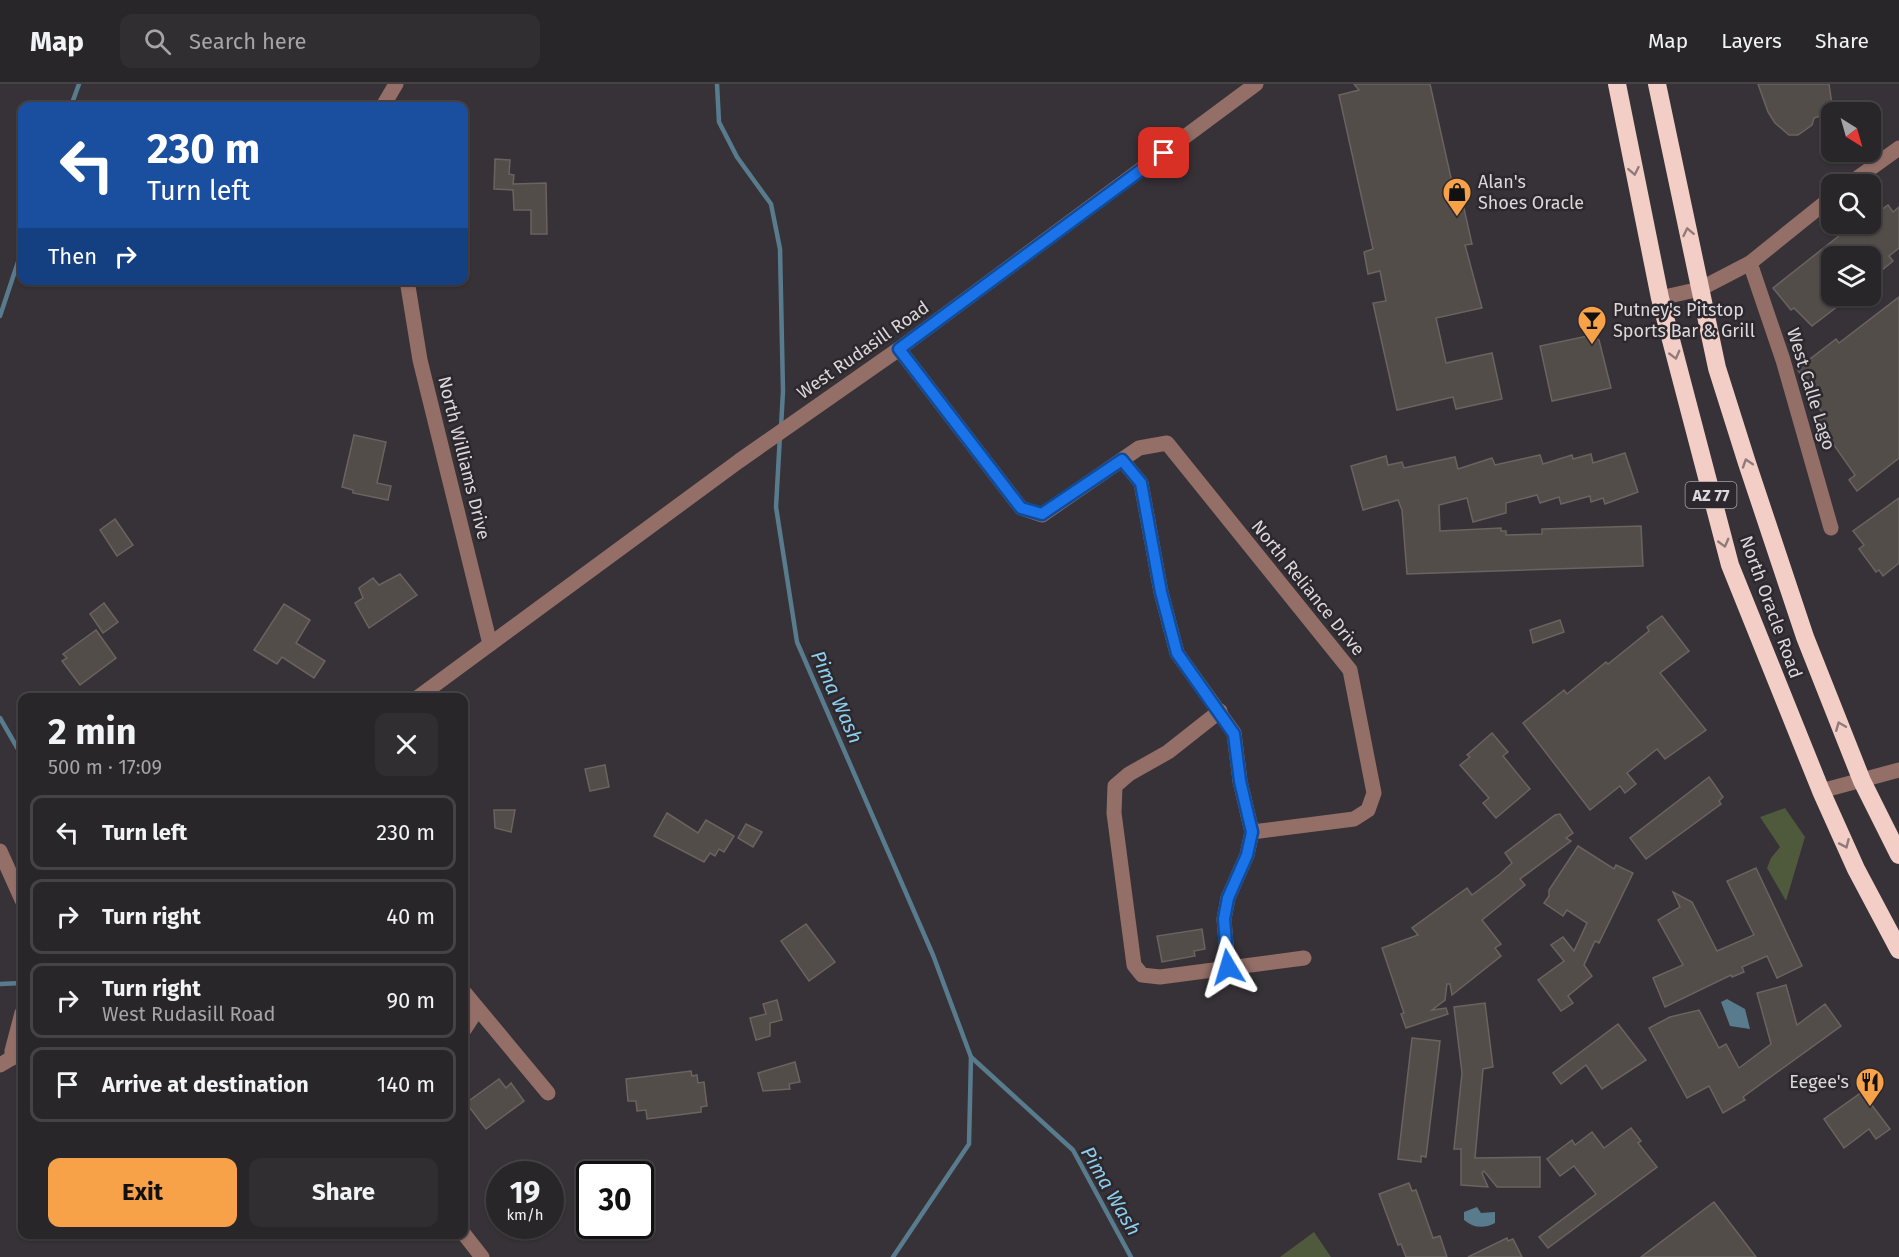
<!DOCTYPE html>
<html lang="en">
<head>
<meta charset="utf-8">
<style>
  :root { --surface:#292629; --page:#312e31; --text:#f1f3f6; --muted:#a5a5a8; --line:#454346; --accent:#f7a149 }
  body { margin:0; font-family:"Fira Sans",sans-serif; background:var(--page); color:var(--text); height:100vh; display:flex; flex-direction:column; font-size:22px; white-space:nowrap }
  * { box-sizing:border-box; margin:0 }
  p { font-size:20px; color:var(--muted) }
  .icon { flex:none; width:33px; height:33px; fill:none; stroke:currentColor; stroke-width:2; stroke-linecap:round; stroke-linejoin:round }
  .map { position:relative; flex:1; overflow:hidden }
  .sheet { position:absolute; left:18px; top:609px; width:450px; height:546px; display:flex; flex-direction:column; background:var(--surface); border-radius:12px; box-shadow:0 2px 4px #0004,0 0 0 2px var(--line) }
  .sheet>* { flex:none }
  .top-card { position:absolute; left:18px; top:18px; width:450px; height:183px; border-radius:12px; box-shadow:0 2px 4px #0004,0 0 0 2px var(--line); background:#1a4fa0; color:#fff; overflow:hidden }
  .needle { width:39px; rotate:143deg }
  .controls { position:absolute; left:1821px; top:18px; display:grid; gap:12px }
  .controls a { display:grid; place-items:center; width:60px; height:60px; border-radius:12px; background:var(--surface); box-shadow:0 2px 4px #0004,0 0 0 2px var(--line); font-size:30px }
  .speed { position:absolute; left:486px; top:1077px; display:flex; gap:12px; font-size:30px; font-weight:700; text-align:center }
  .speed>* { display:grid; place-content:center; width:78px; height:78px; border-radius:50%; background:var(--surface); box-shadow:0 2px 4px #0004,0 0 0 2px var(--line); line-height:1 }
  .speed small { font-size:15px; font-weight:400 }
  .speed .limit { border:3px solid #111; border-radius:9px; background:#fff; color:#111 }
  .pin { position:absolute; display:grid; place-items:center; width:51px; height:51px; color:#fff; margin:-26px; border-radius:12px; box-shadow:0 3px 9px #0006 }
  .me { position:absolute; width:66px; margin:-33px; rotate:353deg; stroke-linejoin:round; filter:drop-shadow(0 0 4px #0008) }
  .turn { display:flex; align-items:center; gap:21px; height:126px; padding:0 30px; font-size:27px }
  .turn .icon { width:78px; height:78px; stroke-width:2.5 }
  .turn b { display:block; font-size:42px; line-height:51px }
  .then { display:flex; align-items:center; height:57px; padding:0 30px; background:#0003; gap:12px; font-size:22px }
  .round { display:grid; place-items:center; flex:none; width:63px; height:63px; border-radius:12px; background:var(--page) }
  .summary { display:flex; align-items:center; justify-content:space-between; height:102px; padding:0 30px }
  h1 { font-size:36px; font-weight:700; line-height:45px }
  .action { display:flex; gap:12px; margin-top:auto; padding:12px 30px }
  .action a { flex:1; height:69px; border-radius:12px; background:var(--accent); color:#111; font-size:24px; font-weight:700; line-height:69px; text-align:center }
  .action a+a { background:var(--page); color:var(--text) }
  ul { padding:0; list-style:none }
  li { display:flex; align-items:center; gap:18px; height:75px; margin:0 12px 9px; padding:0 18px; border:3px solid var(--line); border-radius:12px }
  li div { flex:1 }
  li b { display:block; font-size:22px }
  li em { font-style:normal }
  header { display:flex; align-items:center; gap:36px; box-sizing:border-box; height:84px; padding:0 30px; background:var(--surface); border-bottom:2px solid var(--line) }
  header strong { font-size:28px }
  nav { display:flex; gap:33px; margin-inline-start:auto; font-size:21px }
  .search { width:420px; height:54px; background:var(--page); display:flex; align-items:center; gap:15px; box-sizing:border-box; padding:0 21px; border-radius:12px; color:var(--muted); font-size:22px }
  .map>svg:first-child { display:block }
  .green { fill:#4f5a3d }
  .water { fill:#587c8e }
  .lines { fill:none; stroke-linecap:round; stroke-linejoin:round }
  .stream { stroke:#587c8e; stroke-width:4.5 }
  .building { fill:#534d49; stroke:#6a635f; stroke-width:1.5 }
  .minor { stroke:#946f67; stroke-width:15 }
  .highway { stroke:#f3cec6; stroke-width:18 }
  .oneway { stroke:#907b7a }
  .route-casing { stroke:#114b97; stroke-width:15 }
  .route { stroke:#1a73e8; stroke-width:10 }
  .labels { text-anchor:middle; stroke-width:5; stroke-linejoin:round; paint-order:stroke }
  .shield { fill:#2d282d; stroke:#a7a3a7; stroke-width:1.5 }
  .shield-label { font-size:16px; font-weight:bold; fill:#dbd8db }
  .poi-label { font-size:18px; fill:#dbd8db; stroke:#2d282d; text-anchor:start }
  .street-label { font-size:18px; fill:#dbd8db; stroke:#2d282d }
  .water-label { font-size:20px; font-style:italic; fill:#8cceed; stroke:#2d282d }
</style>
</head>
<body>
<header>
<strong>Map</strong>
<div class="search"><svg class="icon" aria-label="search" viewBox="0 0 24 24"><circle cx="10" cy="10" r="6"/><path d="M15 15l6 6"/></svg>Search here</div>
<nav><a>Map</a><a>Layers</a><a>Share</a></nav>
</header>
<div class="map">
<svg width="1899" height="1173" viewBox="0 0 1899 1173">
  <rect width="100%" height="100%" fill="#373237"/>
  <g class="green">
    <polygon points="1785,724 1805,753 1786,817 1767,784 1771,774 1780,763 1760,733"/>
    <polygon points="1314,1148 1331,1173 1280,1173"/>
  </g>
  <g class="water">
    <polygon points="1727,915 1745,925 1750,945 1730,942 1721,918"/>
    <path d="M1477,1123L1481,1129L1495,1128V1139C1483,1145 1474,1144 1464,1136V1128Z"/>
  </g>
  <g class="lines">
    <g class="stream">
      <polyline points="717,0 719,38 737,73 771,120 780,165 783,307 781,343"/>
      <polyline points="71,22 79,0"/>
      <polyline points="0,232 22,166"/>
      <polyline points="780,351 776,423 797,558 933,871 971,973 1073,1066 1131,1173"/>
      <polyline points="0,634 22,672"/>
      <polyline points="0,900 22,899"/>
      <polyline points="893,1173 969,1060 971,973"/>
    </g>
  </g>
  <g class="building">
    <polygon points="1354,0 1430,0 1453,103 1459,102 1472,160 1465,161 1482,224 1436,234 1446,279 1492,269 1502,315 1456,325 1453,313 1397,326 1373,219 1386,217 1380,187 1368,190 1364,168 1373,165 1339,11 1359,6"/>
    <polygon points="1758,0 1829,0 1833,28 1814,34 1812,41 1798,51 1789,51 1775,39 1768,28"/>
    <polygon points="495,75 510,76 509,90 514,91 513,100 546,99 547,150 531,150 531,126 514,126 513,106 494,105"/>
    <polygon points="1888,121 1893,128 1899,123 1899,164 1889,172 1893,177 1870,196 1870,172 1832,172 1832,212 1851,212 1812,242 1794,224 1791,226 1773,204 1854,140 1870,140 1870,134"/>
    <polygon points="1899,213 1899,374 1857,407 1849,396 1855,391 1815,334 1822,328 1805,306 1809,302 1797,285 1836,255 1839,259"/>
    <polygon points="1592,251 1599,256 1611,304 1552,317 1540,262"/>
    <polygon points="354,351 386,358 377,399 391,402 388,416 353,409 353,406 342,403"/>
    <polygon points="1625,369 1638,408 1605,420 1603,414 1591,418 1590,412 1561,420 1559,413 1540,419 1537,411 1506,419 1506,429 1473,438 1467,414 1439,421 1440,447 1501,444 1501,447 1506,447 1506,451 1542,450 1542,445 1641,442 1643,482 1407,490 1402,426 1398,416 1363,426 1351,382 1386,372 1388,381 1402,378 1404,384 1455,373 1458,385 1492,374 1495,381 1540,371 1543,380 1572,371 1573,375 1591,370 1593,379"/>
    <polygon points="1899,414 1899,479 1883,492 1879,486 1876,488 1859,465 1864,461 1853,447"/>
    <polygon points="115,435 133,461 117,472 100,446"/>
    <polygon points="400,490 417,511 369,544 355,519 363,514 359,504 373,494 379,501"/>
    <polygon points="104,519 118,538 103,549 90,530"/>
    <polygon points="284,520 310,536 296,559 325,577 314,594 282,573 277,580 254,566"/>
    <polygon points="1662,532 1689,567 1660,589 1706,646 1665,675 1657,665 1627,689 1636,700 1625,709 1620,702 1590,726 1523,639 1564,606 1567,610 1606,578 1608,580 1649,547 1647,543"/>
    <polygon points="1560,536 1564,548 1533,559 1530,546"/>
    <polygon points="96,546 116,574 80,601 62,577 67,574 63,570"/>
    <polygon points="1492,649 1508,668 1503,672 1530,705 1496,734 1483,719 1489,714 1460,681 1470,673 1467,671"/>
    <polygon points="605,681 609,703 590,707 585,685"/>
    <polygon points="1709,693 1723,713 1719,717 1721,720 1646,775 1630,754"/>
    <polygon points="494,726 515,726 511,748 495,744"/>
    <polygon points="667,729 698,749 706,736 734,752 724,768 719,765 715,772 710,769 704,778 654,752"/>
    <polygon points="1560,730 1573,749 1566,754 1571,757 1520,795 1525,801 1482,836 1501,860 1495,864 1501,872 1452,911 1450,900 1447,900 1445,916 1432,926 1446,924 1448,930 1406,944 1401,930 1404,929 1382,864 1418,851 1412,844 1467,804 1472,811 1500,790 1512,779 1505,769 1555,731"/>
    <polygon points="746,740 762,748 753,763 738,754"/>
    <polygon points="1578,762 1614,785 1616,781 1633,789 1599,859 1595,857 1584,881 1592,892 1568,912 1573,919 1561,927 1538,896 1564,877 1551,861 1563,853 1574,867 1587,839 1567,826 1563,832 1544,819 1549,812 1549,806"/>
    <polygon points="1756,784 1802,882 1777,894 1767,872 1742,883 1744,888 1732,893 1731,891 1665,923 1653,894 1683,881 1658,836 1680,823 1673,808 1692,818 1717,867 1754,851 1727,797"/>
    <polygon points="806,840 835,878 809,897 781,857"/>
    <polygon points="1202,845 1205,865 1194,867 1195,872 1162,878 1157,852"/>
    <polygon points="1786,901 1797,941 1825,920 1841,942 1743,1013 1745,1016 1723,1029 1709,1002 1687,1014 1649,944 1670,933 1699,926 1719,964 1726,960 1739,984 1771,960 1757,909"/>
    <polygon points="777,916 782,936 770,939 770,952 756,956 750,934 766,930 763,920"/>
    <polygon points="1485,919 1493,983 1483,985 1475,1074 1540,1073 1540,1103 1497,1103 1484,1087 1482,1089 1488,1103 1461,1101 1461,1065 1454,1065 1462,989 1454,923"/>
    <polygon points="1618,940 1646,976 1602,1005 1586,981 1561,1000 1553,989"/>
    <polygon points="1412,954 1440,957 1426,1073 1421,1072 1421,1078 1398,1075"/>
    <polygon points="795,978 800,998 789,1000 790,1005 763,1007 758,989"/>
    <polygon points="691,987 692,992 697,991 698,999 704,998 707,1022 701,1023 701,1028 647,1035 646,1026 637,1027 636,1017 628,1017 626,995"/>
    <polygon points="499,995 506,1004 511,999 524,1017 486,1045 466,1019"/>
    <polygon points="1862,1008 1890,1045 1876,1055 1869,1045 1844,1064 1824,1035"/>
    <polygon points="1631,1044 1641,1057 1638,1059 1657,1083 1548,1164 1539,1153 1596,1110 1574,1082 1560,1092 1547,1075 1572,1056 1575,1061 1592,1048 1604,1064"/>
    <polygon points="1409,1099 1412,1107 1416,1106 1433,1154 1440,1152 1447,1173 1406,1173 1401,1160 1398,1161 1379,1110"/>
    <polygon points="1714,1118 1756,1173 1641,1173"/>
    <polygon points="1507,1154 1508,1157 1513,1155 1522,1173 1468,1173"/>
  </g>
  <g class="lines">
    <g class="minor">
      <polyline points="383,22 396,0"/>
      <polyline points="1849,100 1899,64"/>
      <polyline points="1750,179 1783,276 1831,444"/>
      <polyline points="407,196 420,276 490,560"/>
      <polyline points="1660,214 1700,205 1750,179 1832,113"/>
      <polyline points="899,265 1021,424 1042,431 1139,364 1167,359 1350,586 1374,709 1368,726 1354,735 1252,748"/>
      <polyline points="1122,376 1141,399 1161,508 1177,569 1234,649 1240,697 1252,748 1247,771 1228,814 1224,835 1228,883"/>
      <polyline points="417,614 739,377 899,265 1256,0"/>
      <polyline points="1220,627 1168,668 1129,690 1115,702 1114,729 1134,881 1142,891 1160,893 1304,874"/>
      <polyline points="1821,707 1899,686"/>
      <polyline points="0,767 22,816"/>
      <polyline points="464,908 548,1009"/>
      <polyline points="464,946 477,926"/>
      <polyline points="12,974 12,967 22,929"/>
      <polyline points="0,981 22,968"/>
      <polyline points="464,1150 482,1173"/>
    </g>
    <g class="highway">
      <polyline points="1617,0 1660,214 1730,481 1821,707 1856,785 1899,866"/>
      <polyline points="1657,0 1717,284 1747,379 1805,553 1862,697 1899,771"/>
    </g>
  </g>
  <defs><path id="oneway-chevron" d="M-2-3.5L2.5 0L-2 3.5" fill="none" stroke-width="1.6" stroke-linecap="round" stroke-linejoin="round" transform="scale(1.5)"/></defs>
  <g class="oneway">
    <use href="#oneway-chevron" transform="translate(1634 87) rotate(79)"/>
    <use href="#oneway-chevron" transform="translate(1688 148) rotate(-102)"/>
    <use href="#oneway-chevron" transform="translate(1675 271) rotate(75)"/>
    <use href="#oneway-chevron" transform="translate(1747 379) rotate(-108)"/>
    <use href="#oneway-chevron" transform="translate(1724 459) rotate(75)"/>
    <use href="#oneway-chevron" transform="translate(1840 642) rotate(-112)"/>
    <use href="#oneway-chevron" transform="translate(1845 760) rotate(66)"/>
  </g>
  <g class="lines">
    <g class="route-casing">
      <polyline id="route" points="1164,69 899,265 1021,424 1042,430 1122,376 1141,399 1161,508 1177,569 1234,650 1240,697 1252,748 1247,771 1228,814 1224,835 1228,883"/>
    </g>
    <use href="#route" class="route"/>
  </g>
  <defs>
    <g id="shop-pin" transform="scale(1.5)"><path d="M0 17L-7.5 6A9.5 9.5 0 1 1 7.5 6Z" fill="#f7a149" stroke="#2d282d"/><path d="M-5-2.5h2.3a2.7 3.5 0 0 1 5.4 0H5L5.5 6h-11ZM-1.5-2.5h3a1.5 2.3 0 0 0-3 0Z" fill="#111"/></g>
    <g id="bar-pin" transform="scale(1.5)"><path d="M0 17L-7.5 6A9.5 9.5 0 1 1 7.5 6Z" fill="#f7a149" stroke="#2d282d"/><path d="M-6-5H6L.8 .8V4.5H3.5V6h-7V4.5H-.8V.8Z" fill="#111"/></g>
    <g id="restaurant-pin" transform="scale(1.5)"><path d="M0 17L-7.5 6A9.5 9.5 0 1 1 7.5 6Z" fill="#f7a149" stroke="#2d282d"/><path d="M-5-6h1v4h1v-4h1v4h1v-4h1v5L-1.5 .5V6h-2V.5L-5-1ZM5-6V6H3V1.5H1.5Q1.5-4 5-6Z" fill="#111"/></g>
  </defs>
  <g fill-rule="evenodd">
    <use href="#shop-pin" x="1457" y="108"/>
    <use href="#bar-pin" x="1592" y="236"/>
    <use href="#restaurant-pin" x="1870" y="998"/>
  </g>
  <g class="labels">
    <rect class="shield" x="1685.5" y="398" width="51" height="26" rx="4.5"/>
    <g class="shield-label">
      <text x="1711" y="417">AZ 77</text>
    </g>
    <g class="poi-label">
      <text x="1478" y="104">Alan's<tspan x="1478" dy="21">Shoes Oracle</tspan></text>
      <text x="1613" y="232">Putney's Pitstop<tspan x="1613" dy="21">Sports Bar &amp; Grill</tspan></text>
      <text x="1849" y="1004" text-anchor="end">Eegee's</text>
    </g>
    <g class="street-label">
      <text transform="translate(863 266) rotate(-35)" y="6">West Rudasill Road</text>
      <text transform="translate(1811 305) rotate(73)" y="6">West Calle Lago</text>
      <text transform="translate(464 374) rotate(76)" y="6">North Williams Drive</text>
      <text transform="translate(1308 504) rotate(51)" y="6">North Reliance Drive</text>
      <text transform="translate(1771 523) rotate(70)" y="6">North Oracle Road</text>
    </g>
    <g class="water-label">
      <text transform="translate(837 613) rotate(66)" y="7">Pima Wash</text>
      <text transform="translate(1111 1107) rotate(60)" y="7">Pima Wash</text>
    </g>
  </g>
</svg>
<div class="controls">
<a><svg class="needle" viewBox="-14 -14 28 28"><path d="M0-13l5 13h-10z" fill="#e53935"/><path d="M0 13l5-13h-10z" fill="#a5a5a8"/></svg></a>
<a><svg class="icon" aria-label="search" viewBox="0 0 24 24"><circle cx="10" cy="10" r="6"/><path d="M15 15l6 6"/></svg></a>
<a><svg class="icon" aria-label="layers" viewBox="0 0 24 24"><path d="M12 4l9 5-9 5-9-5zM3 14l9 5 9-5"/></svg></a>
</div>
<div class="speed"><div>19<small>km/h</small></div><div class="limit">30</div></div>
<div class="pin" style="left:1164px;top:69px;background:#d93025"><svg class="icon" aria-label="arrive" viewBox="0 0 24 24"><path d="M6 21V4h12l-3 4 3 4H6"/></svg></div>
<svg class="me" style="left:1228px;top:883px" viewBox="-20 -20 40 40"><path d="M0-17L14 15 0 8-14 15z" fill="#1a73e8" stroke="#fff" stroke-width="4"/></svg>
<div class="top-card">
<div class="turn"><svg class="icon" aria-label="left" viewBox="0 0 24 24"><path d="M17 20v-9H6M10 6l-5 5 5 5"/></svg><div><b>230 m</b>Turn left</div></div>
<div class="then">Then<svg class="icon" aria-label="right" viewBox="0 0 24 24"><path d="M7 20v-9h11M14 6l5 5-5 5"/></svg></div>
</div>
<section class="sheet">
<div class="summary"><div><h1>2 min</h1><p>500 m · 17:09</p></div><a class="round"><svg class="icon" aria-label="close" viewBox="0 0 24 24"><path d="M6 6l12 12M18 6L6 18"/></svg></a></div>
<ul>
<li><svg class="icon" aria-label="left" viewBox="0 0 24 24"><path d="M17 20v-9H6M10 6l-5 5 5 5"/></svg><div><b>Turn left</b></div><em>230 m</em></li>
<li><svg class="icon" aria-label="right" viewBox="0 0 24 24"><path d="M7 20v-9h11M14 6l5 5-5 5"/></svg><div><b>Turn right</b></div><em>40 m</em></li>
<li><svg class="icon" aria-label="right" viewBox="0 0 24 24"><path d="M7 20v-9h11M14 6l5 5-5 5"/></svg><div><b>Turn right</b><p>West Rudasill Road</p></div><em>90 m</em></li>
<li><svg class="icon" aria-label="arrive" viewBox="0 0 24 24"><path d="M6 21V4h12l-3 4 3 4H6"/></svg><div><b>Arrive at destination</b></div><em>140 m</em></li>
</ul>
<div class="action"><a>Exit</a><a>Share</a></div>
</section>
</div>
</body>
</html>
